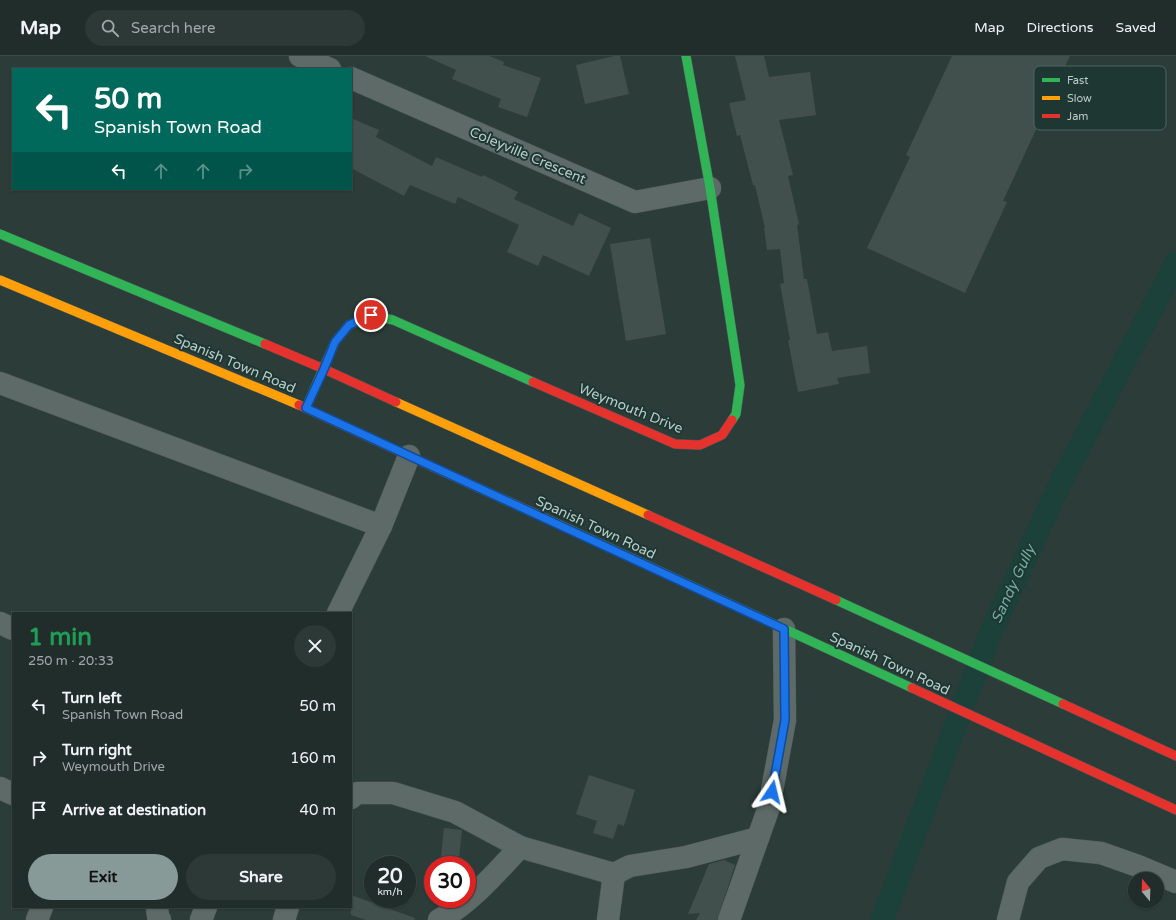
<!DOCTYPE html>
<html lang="en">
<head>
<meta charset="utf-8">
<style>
  :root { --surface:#212d2b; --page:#2d3937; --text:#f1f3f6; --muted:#a2a8a9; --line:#3e4947; --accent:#879a97 }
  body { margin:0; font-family:"Varela Round",sans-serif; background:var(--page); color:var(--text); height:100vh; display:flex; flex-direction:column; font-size:15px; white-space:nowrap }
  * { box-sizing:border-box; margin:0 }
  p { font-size:13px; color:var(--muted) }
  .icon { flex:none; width:22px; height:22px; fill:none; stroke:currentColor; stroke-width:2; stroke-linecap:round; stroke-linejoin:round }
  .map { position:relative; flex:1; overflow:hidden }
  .panel { position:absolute; left:12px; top:556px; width:340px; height:296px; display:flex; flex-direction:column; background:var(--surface); border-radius:0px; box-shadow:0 1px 3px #0004,0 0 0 1px var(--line) }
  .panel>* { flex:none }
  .banner { position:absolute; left:12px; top:12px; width:340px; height:122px; border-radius:0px; box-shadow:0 1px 3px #0004,0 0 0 1px var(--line); background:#00695c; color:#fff; overflow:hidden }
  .needle { width:26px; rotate:341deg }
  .fabs { position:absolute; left:1128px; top:816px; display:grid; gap:8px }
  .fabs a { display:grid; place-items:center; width:36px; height:36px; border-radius:50%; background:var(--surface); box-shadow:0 1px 3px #0004,0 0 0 1px var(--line); font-size:20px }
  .speed { position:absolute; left:364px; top:800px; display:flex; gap:8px; font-size:20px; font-weight:700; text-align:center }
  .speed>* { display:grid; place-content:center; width:52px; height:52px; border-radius:50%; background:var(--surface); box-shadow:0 1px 3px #0004,0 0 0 1px var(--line); line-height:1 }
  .speed small { font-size:10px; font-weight:400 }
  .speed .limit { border:6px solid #d22; background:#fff; color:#111 }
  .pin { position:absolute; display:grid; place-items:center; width:34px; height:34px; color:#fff; margin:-17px; border:2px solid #fff; border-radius:50%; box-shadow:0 1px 4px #0007 }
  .me { position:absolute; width:44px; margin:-22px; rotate:10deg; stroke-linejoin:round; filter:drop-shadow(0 0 3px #0008) }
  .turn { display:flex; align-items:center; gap:14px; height:84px; padding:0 16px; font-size:18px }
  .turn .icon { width:52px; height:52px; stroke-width:2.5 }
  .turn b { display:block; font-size:28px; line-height:34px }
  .lanes { display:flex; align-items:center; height:38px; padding:0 16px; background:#0003; justify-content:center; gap:20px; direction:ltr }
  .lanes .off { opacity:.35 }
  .round { display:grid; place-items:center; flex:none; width:42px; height:42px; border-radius:21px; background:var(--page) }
  .headline { display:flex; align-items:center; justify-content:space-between; height:68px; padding:0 16px }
  h1 { font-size:24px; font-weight:700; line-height:30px; color:#1e9e55 }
  .primary-button { display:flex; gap:8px; margin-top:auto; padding:8px 16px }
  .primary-button a { flex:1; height:46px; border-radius:24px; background:var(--accent); color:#111; font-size:16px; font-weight:700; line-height:46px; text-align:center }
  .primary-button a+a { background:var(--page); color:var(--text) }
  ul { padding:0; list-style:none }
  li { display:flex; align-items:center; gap:12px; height:52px; padding:0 16px }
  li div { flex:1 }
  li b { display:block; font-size:15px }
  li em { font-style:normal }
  header { display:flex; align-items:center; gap:24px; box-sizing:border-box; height:56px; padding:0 20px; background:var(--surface); border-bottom:1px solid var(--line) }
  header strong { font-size:19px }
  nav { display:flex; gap:22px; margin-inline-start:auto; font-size:14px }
  .search { width:280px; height:36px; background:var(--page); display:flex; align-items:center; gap:10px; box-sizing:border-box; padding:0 14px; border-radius:22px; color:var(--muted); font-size:15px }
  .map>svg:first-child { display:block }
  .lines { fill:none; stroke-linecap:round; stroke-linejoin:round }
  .canal { stroke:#1b413a; stroke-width:23 }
  .building { fill:#41504d }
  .street-casing { stroke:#4a5856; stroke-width:23 }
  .fast-casing { stroke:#4a5856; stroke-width:10 }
  .slow-casing { stroke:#4a5856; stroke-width:10 }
  .jam-casing { stroke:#4a5856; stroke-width:10 }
  .street { stroke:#5d6a68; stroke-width:22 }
  .fast { stroke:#30b455; stroke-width:9 }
  .slow { stroke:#ff9f0a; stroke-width:9 }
  .jam { stroke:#e5322d; stroke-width:9 }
  .route-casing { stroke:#114b97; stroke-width:10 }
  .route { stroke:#1a73e8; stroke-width:7 }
  .labels { text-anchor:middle; stroke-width:4; stroke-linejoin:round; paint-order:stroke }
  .street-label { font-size:14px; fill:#b8ccc9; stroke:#1f3733 }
  .water-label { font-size:15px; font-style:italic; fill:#71aba0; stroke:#1f3733 }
  .key { fill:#1f3733; stroke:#4d6460; stroke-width:1 }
  .key-label { font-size:11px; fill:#b8ccc9 }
</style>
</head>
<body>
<header>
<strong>Map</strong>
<div class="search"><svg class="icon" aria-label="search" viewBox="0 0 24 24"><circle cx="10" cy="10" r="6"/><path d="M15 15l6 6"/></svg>Search here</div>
<nav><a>Map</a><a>Directions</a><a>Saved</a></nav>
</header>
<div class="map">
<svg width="1176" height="864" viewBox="0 0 1176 864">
  <rect width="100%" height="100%" fill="#2c3c39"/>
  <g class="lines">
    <polyline class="canal" points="882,864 990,578 1060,428 1176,207"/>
  </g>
  <g class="building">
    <polygon points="425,0 489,0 504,6 503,9 541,22 527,61 498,51 501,43 452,23 456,14"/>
    <polygon points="614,0 620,0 629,38 585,48 576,9"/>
    <polygon points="735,0 764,0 769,21 810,16 816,59 779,64 793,119 788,120 799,168 797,169 804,223 807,223 817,278 828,276 832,295 867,290 870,317 837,322 839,328 798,336 788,284 790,284 780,228 784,227 780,193 767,194 764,172 765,172 755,129 753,129 740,79 737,80 729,47 746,44"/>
    <polygon points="952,0 1070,0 1003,145 1007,146 965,237 867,192 910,101 906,99"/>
    <polygon points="351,62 379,74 376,81 432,110 436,101 482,121 483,119 518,136 514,143 573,170 579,157 611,172 589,220 543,199 538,210 507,196 519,169 458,141 455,148 410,129 404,140 351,112"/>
    <polygon points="650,182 666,278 626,285 610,188"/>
    <polygon points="589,719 635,734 624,770 618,768 613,783 593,777 597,765 576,758"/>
    <polygon points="444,772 462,774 459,802 441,800"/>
    <polygon points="724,804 735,809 717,864 696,864 700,857 688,858 709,808"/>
    <polygon points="351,839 415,862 414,864 366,864 351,859"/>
  </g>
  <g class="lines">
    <g class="street-casing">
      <g id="street">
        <polyline points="300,0 330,13"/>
        <polyline points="351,22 635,146 710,132"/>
        <polyline points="0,327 381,470"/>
        <polyline points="338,557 381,470 409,400"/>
        <polyline points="0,567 13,573"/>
        <polyline points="0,732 13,738"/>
        <polyline points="351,742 357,737 393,737 455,756 520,791 614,818 630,810 686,801 758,782"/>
        <polyline points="157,851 158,860 160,864"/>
        <polyline points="37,864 42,851"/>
        <polyline points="201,864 206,851"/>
        <polyline points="284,864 288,851"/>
        <path d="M439,864C469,848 497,816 520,791"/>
        <polyline points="608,864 614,818"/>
        <polyline points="729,864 769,751 785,664 784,573"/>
        <polyline points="1008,864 1018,826 1039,802 1062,793 1101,797 1138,810 1176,826"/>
      </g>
    </g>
    <g class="fast-casing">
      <g id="fast">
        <polyline points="686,0 710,132 740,329 736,358 732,364"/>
        <polyline points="0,178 265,288"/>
        <polyline points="306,352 335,286 349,269 371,259 393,264 533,326"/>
        <polyline points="571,474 912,632"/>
        <polyline points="836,544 1063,648"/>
      </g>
    </g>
    <g class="slow-casing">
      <g id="slow">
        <polyline points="0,224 299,349"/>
        <polyline points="396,346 648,459"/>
        <polyline points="433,411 571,474"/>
      </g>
    </g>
    <g class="jam-casing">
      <g id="jam">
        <polyline points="265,288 324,313 396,346"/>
        <polyline points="533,326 675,388 700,389 722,379 732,364"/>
        <polyline points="299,349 433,411"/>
        <polyline points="648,459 836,544"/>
        <polyline points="912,632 1176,754"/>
        <polyline points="1063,648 1176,700"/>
      </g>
    </g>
    <use href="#street" class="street"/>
    <use href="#fast" class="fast"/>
    <use href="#slow" class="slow"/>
    <use href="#jam" class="jam"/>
  </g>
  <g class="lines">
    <g class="route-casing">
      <polyline id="route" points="371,259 349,269 335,286 324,313 306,352 784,573 785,664 772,736"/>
    </g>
    <use href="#route" class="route"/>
  </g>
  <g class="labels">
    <g class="street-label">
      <text transform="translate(528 99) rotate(23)" y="5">Coleyville Crescent</text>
      <text transform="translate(235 307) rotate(23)" y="5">Spanish Town Road</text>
      <text transform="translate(631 352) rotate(22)" y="5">Weymouth Drive</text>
      <text transform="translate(596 471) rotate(25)" y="5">Spanish Town Road</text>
      <text transform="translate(890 607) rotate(25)" y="5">Spanish Town Road</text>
    </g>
    <g class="water-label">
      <text transform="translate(1013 528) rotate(-65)" y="5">Sandy Gully</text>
    </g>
  </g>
  <rect x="1034" y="10" width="132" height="64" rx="6" class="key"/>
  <rect x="1042" y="22" width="18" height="4" fill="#30b455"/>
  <rect x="1042" y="40" width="18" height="4" fill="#ff9f0a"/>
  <rect x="1042" y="58" width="18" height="4" fill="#e5322d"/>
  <g class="key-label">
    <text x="1067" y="28">Fast</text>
    <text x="1067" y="46">Slow</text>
    <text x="1067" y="64">Jam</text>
  </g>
</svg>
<div class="fabs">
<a><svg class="needle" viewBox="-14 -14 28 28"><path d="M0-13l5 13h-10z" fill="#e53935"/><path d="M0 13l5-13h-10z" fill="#a2a8a9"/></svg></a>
</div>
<div class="speed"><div>20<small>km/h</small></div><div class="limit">30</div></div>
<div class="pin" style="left:371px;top:259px;background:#d93025"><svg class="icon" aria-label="arrive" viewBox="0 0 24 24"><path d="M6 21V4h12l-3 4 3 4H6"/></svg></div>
<svg class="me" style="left:772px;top:736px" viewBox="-20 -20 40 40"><path d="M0-17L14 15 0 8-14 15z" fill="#1a73e8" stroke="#fff" stroke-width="4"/></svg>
<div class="banner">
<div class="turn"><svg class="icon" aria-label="left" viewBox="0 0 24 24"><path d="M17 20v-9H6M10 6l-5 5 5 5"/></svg><div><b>50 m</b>Spanish Town Road</div></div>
<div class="lanes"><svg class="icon" aria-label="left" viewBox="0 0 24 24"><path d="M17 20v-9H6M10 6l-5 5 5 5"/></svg><svg class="icon off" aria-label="ahead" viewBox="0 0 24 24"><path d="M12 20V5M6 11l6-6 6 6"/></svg><svg class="icon off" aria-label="ahead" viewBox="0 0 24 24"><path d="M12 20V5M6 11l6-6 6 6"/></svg><svg class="icon off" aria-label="right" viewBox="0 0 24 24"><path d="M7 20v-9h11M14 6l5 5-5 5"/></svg></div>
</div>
<section class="panel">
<div class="headline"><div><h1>1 min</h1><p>250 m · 20:33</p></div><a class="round"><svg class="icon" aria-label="close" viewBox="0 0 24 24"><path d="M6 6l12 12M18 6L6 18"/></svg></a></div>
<ul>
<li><svg class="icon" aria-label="left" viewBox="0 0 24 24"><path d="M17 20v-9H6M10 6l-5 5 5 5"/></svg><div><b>Turn left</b><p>Spanish Town Road</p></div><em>50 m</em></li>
<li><svg class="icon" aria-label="right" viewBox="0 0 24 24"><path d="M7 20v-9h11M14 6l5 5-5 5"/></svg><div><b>Turn right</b><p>Weymouth Drive</p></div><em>160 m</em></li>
<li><svg class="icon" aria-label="arrive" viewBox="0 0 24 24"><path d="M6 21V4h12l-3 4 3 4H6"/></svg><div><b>Arrive at destination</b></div><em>40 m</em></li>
</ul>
<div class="primary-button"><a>Exit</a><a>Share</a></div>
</section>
</div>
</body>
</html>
